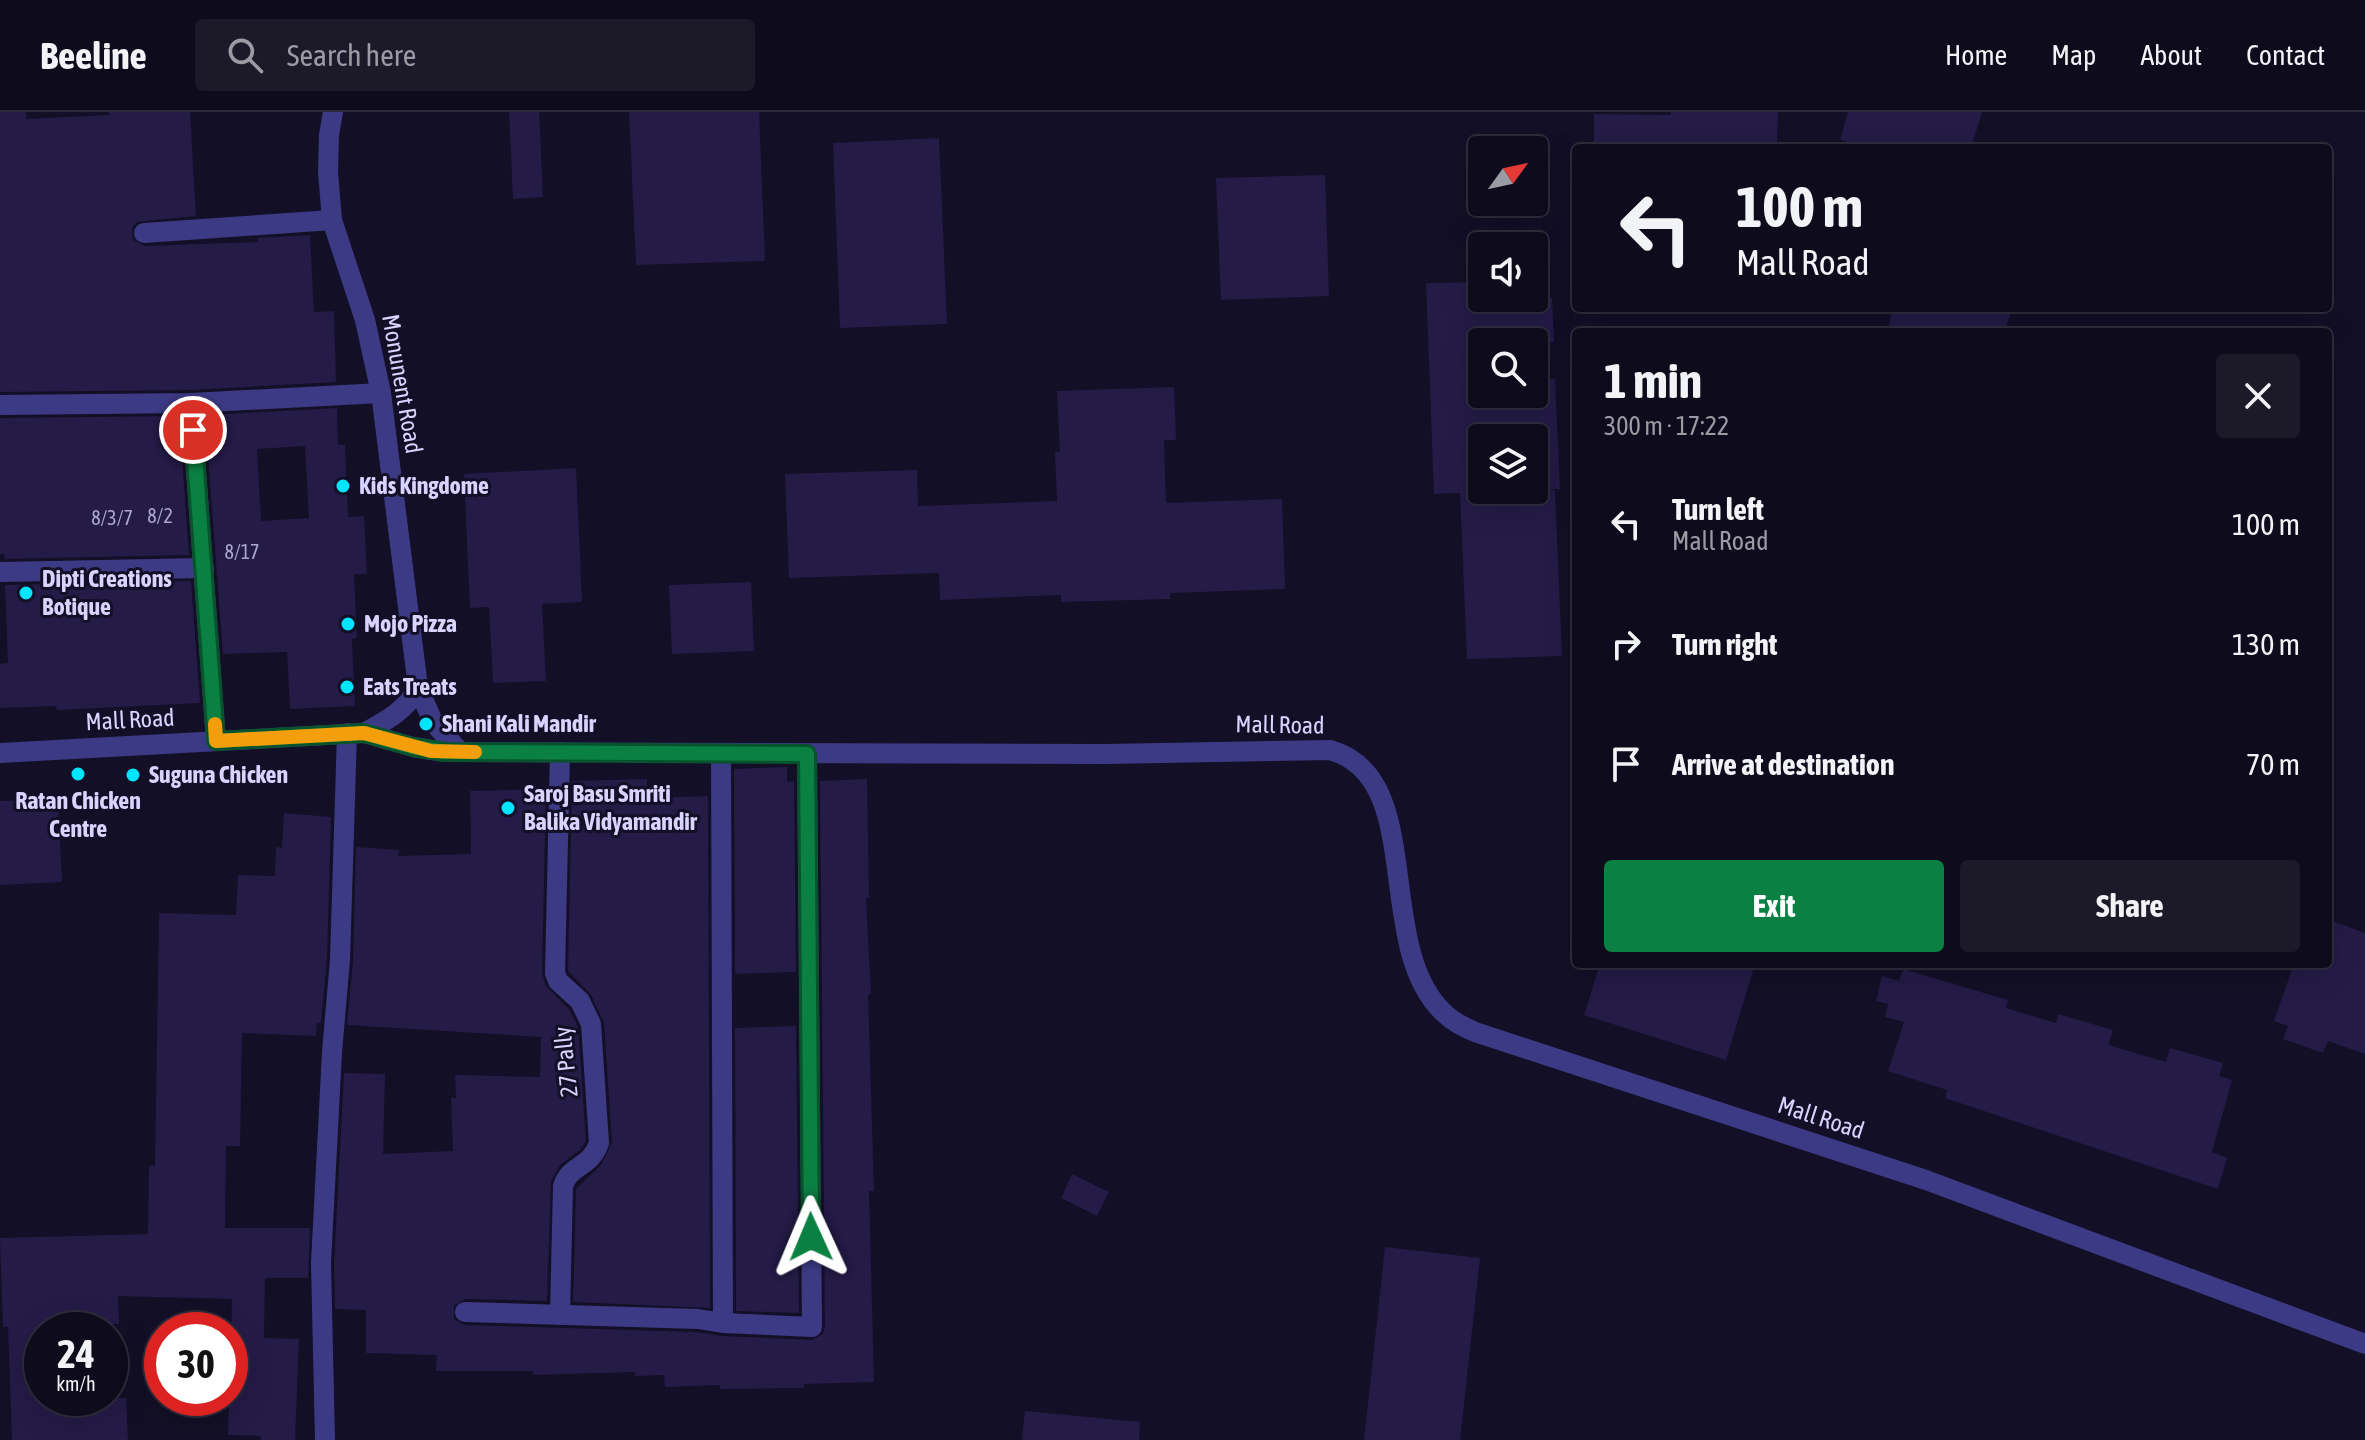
<!DOCTYPE html>
<html lang="en">
<head>
<meta charset="utf-8">
<style>
  :root { --surface:#0e0b1c; --page:#1c1929; --text:#f1f3f6; --muted:#9b9ba3; --line:#2e2b3b; --accent:#0b8043 }
  body { margin:0; font-family:"Asap Condensed",sans-serif; background:var(--page); color:var(--text); height:100vh; display:flex; flex-direction:column; font-size:30px; white-space:nowrap }
  * { box-sizing:border-box; margin:0 }
  p { font-size:26px; color:var(--muted) }
  .icon { flex:none; width:44px; height:44px; fill:none; stroke:currentColor; stroke-width:2; stroke-linecap:round; stroke-linejoin:round }
  .map { position:relative; flex:1; overflow:hidden }
  .details { position:absolute; left:1572px; top:216px; width:760px; height:640px; display:flex; flex-direction:column; background:var(--surface); border-radius:8px; box-shadow:0 8px 32px #0002,0 0 0 2px var(--line) }
  .details>* { flex:none }
  .hud { position:absolute; left:1572px; top:32px; width:760px; height:168px; border-radius:8px; box-shadow:0 8px 32px #0002,0 0 0 2px var(--line); background:#0e0b1c; color:var(--text); overflow:hidden }
  .needle { width:52px; rotate:57deg }
  .buttons { position:absolute; left:1468px; top:24px; display:grid; gap:16px }
  .buttons a { display:grid; place-items:center; width:80px; height:80px; border-radius:8px; background:var(--surface); box-shadow:0 8px 32px #0002,0 0 0 2px var(--line); font-size:40px }
  .speed { position:absolute; left:24px; top:1200px; display:flex; gap:16px; font-size:40px; font-weight:700; text-align:center }
  .speed>* { display:grid; place-content:center; width:104px; height:104px; border-radius:50%; background:var(--surface); box-shadow:0 8px 32px #0002,0 0 0 2px var(--line); line-height:1 }
  .speed small { font-size:20px; font-weight:400 }
  .speed .limit { border:12px solid #d22; background:#fff; color:#111 }
  .pin { position:absolute; display:grid; place-items:center; width:68px; height:68px; color:#fff; margin:-34px; border:4px solid #fff; border-radius:50%; box-shadow:0 2px 8px #0007 }
  .me { position:absolute; width:88px; margin:-44px; rotate:359deg; stroke-linejoin:round; filter:drop-shadow(0 0 6px #0008) }
  .turn { display:flex; align-items:center; gap:28px; height:168px; padding:0 32px; font-size:36px }
  .turn .icon { width:104px; height:104px; stroke-width:2.5 }
  .turn b { display:block; font-size:56px; line-height:68px }
  .round { display:grid; place-items:center; flex:none; width:84px; height:84px; border-radius:8px; background:var(--page) }
  .summary { display:flex; align-items:center; justify-content:space-between; height:136px; padding:0 32px }
  h1 { font-size:48px; font-weight:700; line-height:60px }
  .button { display:flex; gap:16px; margin-top:auto; padding:16px 32px }
  .button a { flex:1; height:92px; border-radius:8px; background:var(--accent); color:#fff; font-size:32px; font-weight:700; line-height:92px; text-align:center }
  .button a+a { background:var(--page); color:var(--text) }
  ul { padding:0; list-style:none }
  li { display:flex; align-items:center; gap:24px; height:120px; padding:0 32px }
  li div { flex:1 }
  li b { display:block; font-size:30px }
  li em { font-style:normal }
  header { display:flex; align-items:center; gap:48px; box-sizing:border-box; height:112px; padding:0 40px; background:var(--surface); border-bottom:2px solid var(--line) }
  header strong { font-size:38px }
  nav { display:flex; gap:44px; margin-inline-start:auto; font-size:28px }
  .search { width:560px; height:72px; background:var(--page); display:flex; align-items:center; gap:20px; box-sizing:border-box; padding:0 28px; border-radius:8px; color:var(--muted); font-size:30px }
  .map>svg:first-child { display:block }
  .building { fill:#241b47; fill-rule:evenodd }
  .lines { fill:none; stroke-linecap:round; stroke-linejoin:round }
  .minor { stroke:#3d3a85; stroke-width:20 }
  .route-casing { stroke:#07532c; stroke-width:20 }
  .route { stroke:#0b8043; stroke-width:14 }
  .slow { stroke:#f59e0b; stroke-width:14 }
  .poi-dot { fill:#00e5ff; stroke:#130f26; stroke-width:3 }
  .labels { text-anchor:middle; stroke-width:6; stroke-linejoin:round; paint-order:stroke }
  .number-label { font-size:20px; fill:#aca6d1 }
  .street-label { font-size:24px; fill:#d9d4ff; stroke:#130f26 }
  .poi-label { font-size:24px; font-weight:bold; fill:#d9d4ff; stroke:#130f26; text-anchor:start }
</style>
</head>
<body>
<header>
<strong>Beeline</strong>
<div class="search"><svg class="icon" aria-label="search" viewBox="0 0 24 24"><circle cx="10" cy="10" r="6"/><path d="M15 15l6 6"/></svg>Search here</div>
<nav><a>Home</a><a>Map</a><a>About</a><a>Contact</a></nav>
</header>
<div class="map">
<svg width="2365" height="1328" viewBox="0 0 2365 1328">
  <rect width="100%" height="100%" fill="#130f26"/>
  <g class="building">
    <polygon points="0,0 26,0 26,7 109,3 109,0 190,0 196,104 137,110 132,116 133,128 145,134 258,130 257,126 310,123 314,200 334,199 336,270 191,278 0,280"/>
    <polygon points="509,0 539,0 543,85 513,87"/>
    <polygon points="629,0 759,0 765,149 636,153"/>
    <polygon points="1671,0 1778,0 1777,36 1594,36 1594,2 1671,3"/>
    <polygon points="1848,0 1982,0 1971,36 1867,36 1840,28"/>
    <polygon points="939,26 947,212 840,216 833,31"/>
    <polygon points="1325,63 1329,184 1221,188 1216,66"/>
    <path d="M1482,170V186H1552L1554,230H1482V282H1534V268L1555,267L1560,377L1543,378H1555L1562,544L1467,547L1460,381L1434,382L1426,171ZM1482,326H1534V378H1482Z"/>
    <polygon points="1892,196 2013,196 2004,220 1888,220"/>
    <polygon points="1174,275 1176,328 1164,328 1166,391 1282,387 1285,477 1170,481 1170,487 1061,490 1061,483 940,488 939,461 789,466 785,362 917,358 918,394 1057,389 1055,340 1060,339 1057,279"/>
    <path d="M337,296L338,333H345L348,405L364,404L367,462H354L357,526L352,527L355,594L290,597L287,540L223,542L205,303ZM305,334L309,406L261,409L257,337Z"/>
    <polygon points="179,304 189,443 5,447 4,442 0,442 0,306"/>
    <polygon points="576,356 582,490 542,492 546,569 493,571 489,495 470,496 464,362"/>
    <polygon points="191,469 200,591 57,598 56,594 0,596 0,552 8,551 5,473"/>
    <polygon points="751,470 754,539 672,542 669,473"/>
    <polygon points="787,655 787,670 794,669 796,860 735,862 734,657"/>
    <polygon points="647,667 647,686 708,684 710,1196 573,1190 576,1077 601,1053 612,1030 604,911 591,883 568,859 572,669"/>
    <polygon points="867,667 869,786 866,786 871,882 868,882 874,1079 869,1079 874,1270 804,1272 804,1276 720,1277 720,1273 665,1275 664,1263 635,1264 635,1260 533,1263 533,1259 436,1259 437,1243 366,1241 366,1198 335,1197 334,1151 344,961 385,962 383,1042 453,1039 451,986 456,986 455,963 540,965 541,925 347,913 353,848 356,735 399,738 398,744 471,742 470,679 546,677 542,861 546,874 569,897 578,915 586,1029 581,1037 560,1053 551,1069 547,1189 465,1187 454,1194 454,1207 465,1213 697,1220 722,1224 812,1228 823,1222 825,1215 820,669"/>
    <polygon points="58,687 62,770 0,773 0,689"/>
    <polygon points="284,701 331,705 327,847 321,911 317,911 316,924 242,921 240,1034 226,1034 225,1116 310,1116 308,1166 265,1166 264,1226 299,1227 295,1328 261,1328 261,1324 228,1323 232,1187 118,1184 119,1212 42,1214 42,1286 126,1286 128,1328 12,1328 8,1215 3,1215 0,1126 148,1122 149,1054 155,1054 159,801 236,803 238,763 275,764 276,735 282,736"/>
    <polygon points="2328,807 2365,821 2365,942 2328,929 2323,941 2283,927 2288,914 2274,909 2294,852 2328,852"/>
    <polygon points="1600,852 1755,852 1726,948 1584,903"/>
    <polygon points="1903,857 2008,888 2006,896 2056,911 2058,902 2113,918 2108,933 2166,950 2170,936 2223,951 2219,964 2232,968 2212,1040 2227,1046 2218,1077 1945,986 1947,978 1888,959 1904,910 1885,905 1888,892 1876,889 1882,864 1899,869"/>
    <polygon points="796,914 799,1201 736,1199 735,916"/>
    <polygon points="1072,1062 1109,1080 1097,1104 1061,1086"/>
    <polygon points="1385,1135 1480,1146 1460,1328 1364,1328"/>
    <polygon points="1025,1299 1140,1310 1139,1328 1022,1328"/>
  </g>
  <g class="lines">
    <g class="minor">
      <polyline points="333,0 329,23 328,60 332,108 365,208 381,281 418,575 433,610 460,640"/>
      <polyline points="144,121 332,108"/>
      <polyline points="191,291 216,629"/>
      <polyline points="0,293 191,291 381,281"/>
      <polyline points="0,460 204,456"/>
      <path d="M364,621C386,609 406,599 418,575"/>
      <path d="M0,641L364,621L413,635L445,640L1106,642L1330,638C1428,665 1372,834 1444,901C1453,910 1464,915 1475,920L1926,1068L2365,1232"/>
      <polyline points="721,641 723,1211"/>
      <polyline points="465,1200 698,1207 723,1211 812,1215 807,642"/>
      <path d="M560,1203L563,1074C570,1052 590,1057 599,1031L591,912L580,889L558,869L555,861L560,640"/>
      <polyline points="325,1328 321,1151 332,940 340,848 347,621"/>
    </g>
  </g>
  <g class="lines">
    <g class="route-casing">
      <polyline id="route" points="193,318 216,629 364,621 413,635 445,640 807,642 811,1125"/>
    </g>
    <use href="#route" class="route"/>
    <polyline class="slow" points="215,612 216,629 364,621 431,639 475,640"/>
  </g>
  <g class="poi-dot">
    <circle cx="343" cy="374" r="8"/>
    <circle cx="26" cy="481" r="8"/>
    <circle cx="348" cy="512" r="8"/>
    <circle cx="347" cy="575" r="8"/>
    <circle cx="426" cy="612" r="8"/>
    <circle cx="78" cy="662" r="8"/>
    <circle cx="133" cy="663" r="8"/>
    <circle cx="508" cy="696" r="8"/>
  </g>
  <g class="labels">
    <g class="number-label">
      <text x="160" y="411">8/2</text>
      <text x="112" y="413">8/3/7</text>
      <text x="242" y="447">8/17</text>
    </g>
    <g class="street-label">
      <text transform="translate(402 272) rotate(80)" y="8">Monunent Road</text>
      <text transform="translate(130 608) rotate(-3)" y="8">Mall Road</text>
      <text transform="translate(1280 613) rotate(1)" y="8">Mall Road</text>
      <text transform="translate(566 950) rotate(-96)" y="8">27 Pally</text>
      <text transform="translate(1821 1006) rotate(18)" y="8">Mall Road</text>
    </g>
    <g class="poi-label">
      <text x="359" y="382">Kids Kingdome</text>
      <text x="42" y="475">Dipti Creations<tspan x="42" dy="28">Botique</tspan></text>
      <text x="364" y="520">Mojo Pizza</text>
      <text x="363" y="583">Eats Treats</text>
      <text x="442" y="620">Shani Kali Mandir</text>
      <text x="149" y="671">Suguna Chicken</text>
      <text x="524" y="690">Saroj Basu Smriti<tspan x="524" dy="28">Balika Vidyamandir</tspan></text>
      <text x="78" y="697" text-anchor="middle">Ratan Chicken<tspan x="78" dy="28">Centre</tspan></text>
    </g>
  </g>
</svg>
<div class="buttons">
<a><svg class="needle" viewBox="-14 -14 28 28"><path d="M0-13l5 13h-10z" fill="#e53935"/><path d="M0 13l5-13h-10z" fill="#9b9ba3"/></svg></a>
<a><svg class="icon" aria-label="sound" viewBox="0 0 24 24"><path d="M4 9h4l5-4v14l-5-4H4zM17 9q2 3 0 6"/></svg></a>
<a><svg class="icon" aria-label="search" viewBox="0 0 24 24"><circle cx="10" cy="10" r="6"/><path d="M15 15l6 6"/></svg></a>
<a><svg class="icon" aria-label="layers" viewBox="0 0 24 24"><path d="M12 4l9 5-9 5-9-5zM3 14l9 5 9-5"/></svg></a>
</div>
<div class="speed"><div>24<small>km/h</small></div><div class="limit">30</div></div>
<div class="pin" style="left:193px;top:318px;background:#d93025"><svg class="icon" aria-label="arrive" viewBox="0 0 24 24"><path d="M6 21V4h12l-3 4 3 4H6"/></svg></div>
<svg class="me" style="left:811px;top:1125px" viewBox="-20 -20 40 40"><path d="M0-17L14 15 0 8-14 15z" fill="#0b8043" stroke="#fff" stroke-width="4"/></svg>
<div class="hud">
<div class="turn"><svg class="icon" aria-label="left" viewBox="0 0 24 24"><path d="M17 20v-9H6M10 6l-5 5 5 5"/></svg><div><b>100 m</b>Mall Road</div></div>
</div>
<section class="details">
<div class="summary"><div><h1>1 min</h1><p>300 m · 17:22</p></div><a class="round"><svg class="icon" aria-label="close" viewBox="0 0 24 24"><path d="M6 6l12 12M18 6L6 18"/></svg></a></div>
<ul>
<li><svg class="icon" aria-label="left" viewBox="0 0 24 24"><path d="M17 20v-9H6M10 6l-5 5 5 5"/></svg><div><b>Turn left</b><p>Mall Road</p></div><em>100 m</em></li>
<li><svg class="icon" aria-label="right" viewBox="0 0 24 24"><path d="M7 20v-9h11M14 6l5 5-5 5"/></svg><div><b>Turn right</b></div><em>130 m</em></li>
<li><svg class="icon" aria-label="arrive" viewBox="0 0 24 24"><path d="M6 21V4h12l-3 4 3 4H6"/></svg><div><b>Arrive at destination</b></div><em>70 m</em></li>
</ul>
<div class="button"><a>Exit</a><a>Share</a></div>
</section>
</div>
</body>
</html>
